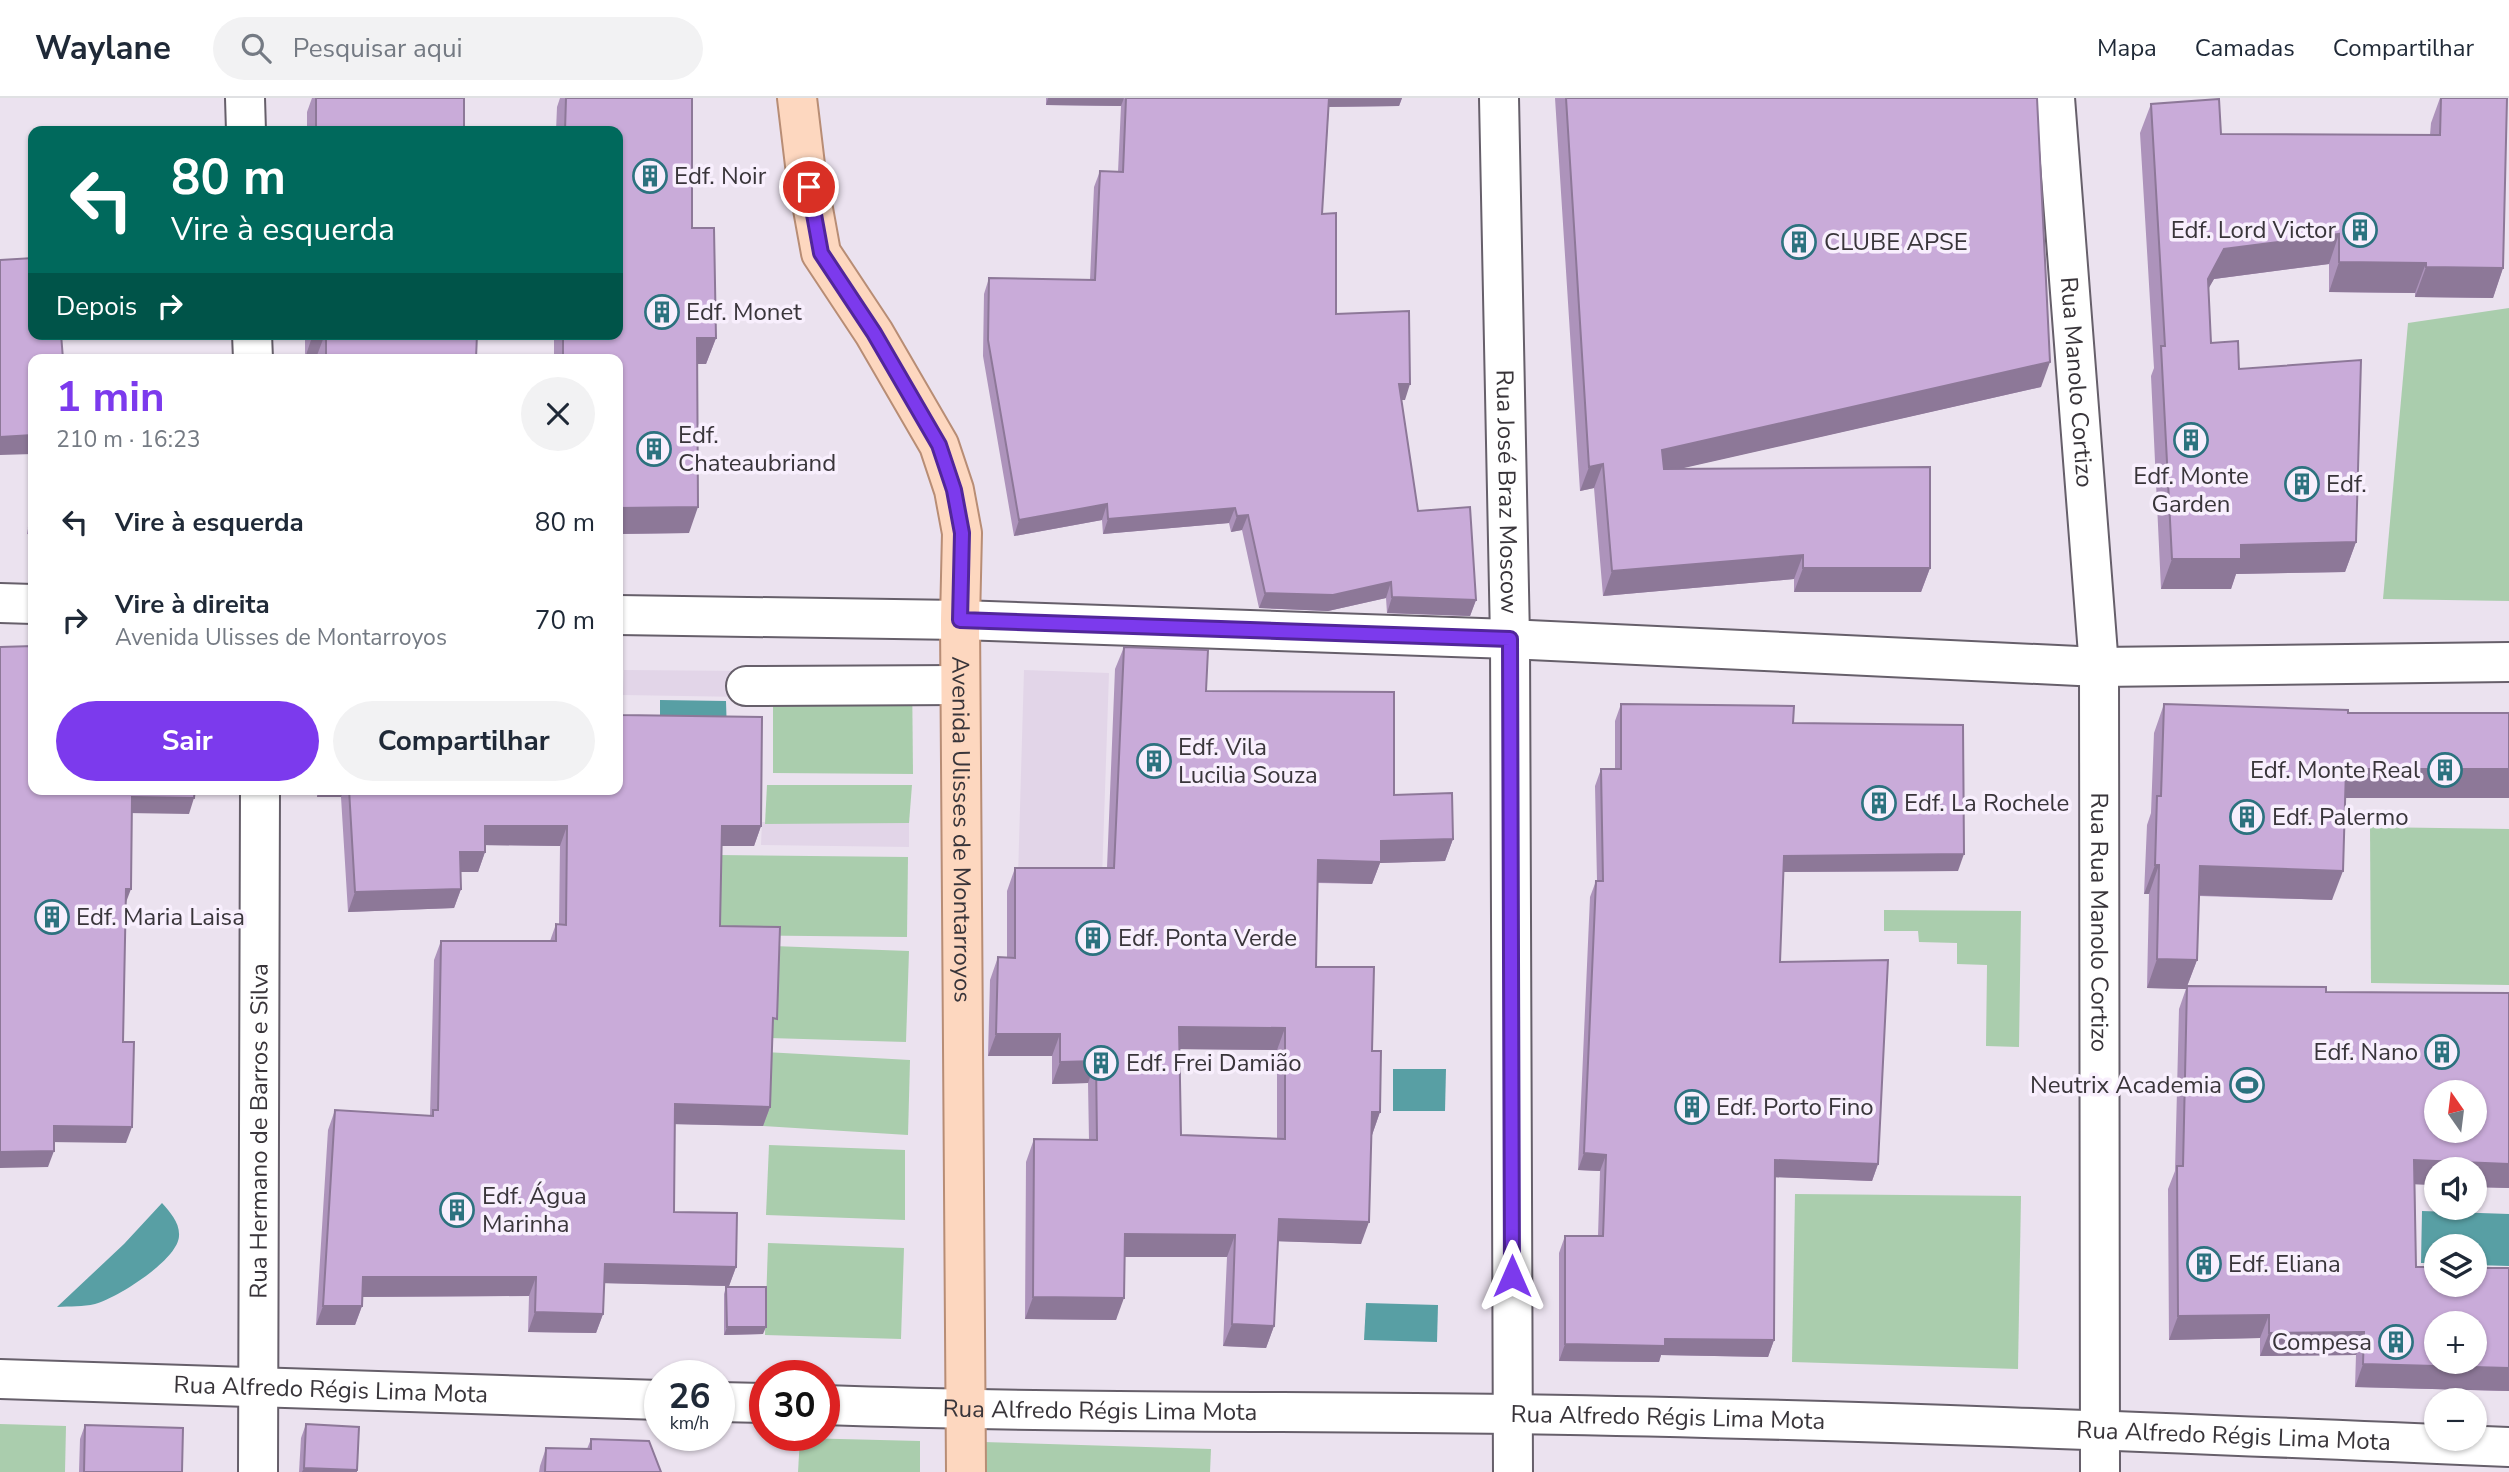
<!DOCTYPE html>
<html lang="pt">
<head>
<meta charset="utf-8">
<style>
  :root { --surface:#fff; --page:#f2f2f3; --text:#1f2937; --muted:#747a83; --line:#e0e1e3; --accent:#7c3aed }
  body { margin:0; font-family:"Nunito Sans",sans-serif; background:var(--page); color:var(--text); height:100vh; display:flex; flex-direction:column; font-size:26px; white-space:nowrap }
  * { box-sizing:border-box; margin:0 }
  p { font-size:23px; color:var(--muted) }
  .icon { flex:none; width:38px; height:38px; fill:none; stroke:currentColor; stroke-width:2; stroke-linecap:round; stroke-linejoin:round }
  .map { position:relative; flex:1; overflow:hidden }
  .details { position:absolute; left:28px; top:256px; width:595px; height:441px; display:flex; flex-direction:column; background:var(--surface); border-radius:14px; box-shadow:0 2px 5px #0004 }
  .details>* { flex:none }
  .guide { position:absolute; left:28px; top:28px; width:595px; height:214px; border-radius:14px; box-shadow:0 2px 5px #0004; background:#00695c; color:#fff; overflow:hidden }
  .needle { width:46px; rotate:346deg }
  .tools { position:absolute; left:2424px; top:982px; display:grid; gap:14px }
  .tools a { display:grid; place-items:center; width:63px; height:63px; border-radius:50%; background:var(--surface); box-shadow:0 2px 5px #0004; font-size:35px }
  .speed { position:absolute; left:644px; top:1262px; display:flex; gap:14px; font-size:35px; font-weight:700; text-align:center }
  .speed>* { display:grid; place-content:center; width:91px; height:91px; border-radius:50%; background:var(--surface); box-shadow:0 2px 5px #0004; line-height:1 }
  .speed small { font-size:18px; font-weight:400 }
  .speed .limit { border:10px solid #d22; background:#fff; color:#111 }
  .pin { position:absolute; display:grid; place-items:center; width:60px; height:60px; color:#fff; margin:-30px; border:4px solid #fff; border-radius:50%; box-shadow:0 2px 7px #0007 }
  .me { position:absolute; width:77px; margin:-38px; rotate:0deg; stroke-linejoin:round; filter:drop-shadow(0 0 5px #0008) }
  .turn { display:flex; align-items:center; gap:24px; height:147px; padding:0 28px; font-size:32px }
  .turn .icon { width:91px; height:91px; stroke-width:2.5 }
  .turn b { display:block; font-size:49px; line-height:60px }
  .then { display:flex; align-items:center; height:66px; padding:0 28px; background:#0003; gap:14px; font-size:26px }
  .round { display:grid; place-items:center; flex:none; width:74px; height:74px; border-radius:37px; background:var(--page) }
  .headline { display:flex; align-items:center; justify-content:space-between; height:119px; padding:0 28px }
  h1 { font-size:42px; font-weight:700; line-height:52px; color:var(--accent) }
  .cta { display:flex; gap:14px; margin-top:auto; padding:14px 28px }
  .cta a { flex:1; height:80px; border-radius:42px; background:var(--accent); color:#fff; font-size:28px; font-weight:700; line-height:80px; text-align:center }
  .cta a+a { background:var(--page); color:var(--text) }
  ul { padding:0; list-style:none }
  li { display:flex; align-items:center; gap:21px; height:98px; padding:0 28px }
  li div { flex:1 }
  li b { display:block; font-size:26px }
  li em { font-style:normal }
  header { display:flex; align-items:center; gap:42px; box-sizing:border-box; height:98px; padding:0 35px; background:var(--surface); border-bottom:2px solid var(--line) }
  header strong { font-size:33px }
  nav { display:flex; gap:38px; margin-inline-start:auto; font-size:24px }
  .search { width:490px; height:63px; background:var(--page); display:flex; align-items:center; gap:18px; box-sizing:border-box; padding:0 24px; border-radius:38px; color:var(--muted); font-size:26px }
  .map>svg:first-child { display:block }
  .built { fill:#e2d5e8 }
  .green { fill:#aacdad }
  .water { fill:#589fa4 }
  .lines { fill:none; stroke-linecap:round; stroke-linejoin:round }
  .minor-casing { stroke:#665f6a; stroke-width:42 }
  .major-casing { stroke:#b88d75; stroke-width:42 }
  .minor { stroke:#fff; stroke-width:38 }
  .major { stroke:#fdd7bf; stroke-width:38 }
  .wall { fill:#ad93bb; fill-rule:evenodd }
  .shaded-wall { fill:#8d7898 }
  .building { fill:#c9abd9; stroke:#8d7898; stroke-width:2; fill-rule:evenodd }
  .route-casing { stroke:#51269a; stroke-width:18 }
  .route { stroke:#7c3aed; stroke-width:12 }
  .labels { text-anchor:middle; stroke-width:7; stroke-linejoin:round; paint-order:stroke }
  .poi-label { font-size:24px; fill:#39353a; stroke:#f8effd; text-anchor:start }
  .street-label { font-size:24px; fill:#39353a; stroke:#f8effd }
</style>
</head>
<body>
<header>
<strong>Waylane</strong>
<div class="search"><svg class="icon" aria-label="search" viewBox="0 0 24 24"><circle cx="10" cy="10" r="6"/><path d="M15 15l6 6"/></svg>Pesquisar aqui</div>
<nav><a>Mapa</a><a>Camadas</a><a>Compartilhar</a></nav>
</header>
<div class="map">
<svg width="2509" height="1374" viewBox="0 0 2509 1374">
  <rect width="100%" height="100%" fill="#ebe2ef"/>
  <g class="built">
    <polygon points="624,572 746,573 745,599 623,597"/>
    <polygon points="1024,572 1109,575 1102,781 1018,779"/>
    <polygon points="762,724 909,725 909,749 761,747"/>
  </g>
  <g class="green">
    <polygon points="2509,210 2509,503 2383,501 2408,225"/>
    <polygon points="773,569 912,570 913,676 773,675"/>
    <polygon points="767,687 912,687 909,725 765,726"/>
    <polygon points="2370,729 2509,731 2509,887 2371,885"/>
    <polygon points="718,757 908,759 907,839 717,837"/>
    <polygon points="1884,812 2021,813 2019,949 1986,948 1987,867 1957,866 1957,845 1919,844 1918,833 1884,833"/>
    <polygon points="773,848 909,853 906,944 769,940"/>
    <polygon points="765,954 910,962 908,1037 763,1028"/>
    <polygon points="769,1047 905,1052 905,1122 766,1117"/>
    <polygon points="1795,1096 2021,1098 2018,1271 1792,1264"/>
    <polygon points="768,1145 904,1150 901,1241 765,1237"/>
    <polygon points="0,1326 66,1328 65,1374 0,1374"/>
    <polygon points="800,1340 920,1343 920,1374 798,1374"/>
    <polygon points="983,1344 1211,1351 1210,1374 982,1374"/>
  </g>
  <g class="water">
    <polygon points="660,602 726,603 727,636 660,635"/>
    <polygon points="1393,971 1446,971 1445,1013 1393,1013"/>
    <path d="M162,1105C170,1114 180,1125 179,1138C178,1162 117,1200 95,1206C83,1209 70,1208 57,1209L124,1146Z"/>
    <polygon points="2422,1113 2509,1116 2509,1168 2475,1167 2474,1148 2436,1148 2436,1165 2421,1165"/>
    <polygon points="1366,1205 1438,1207 1437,1244 1364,1242"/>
  </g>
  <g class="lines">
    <g class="minor-casing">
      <g id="minor">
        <polyline points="245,0 246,33"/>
        <path id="s1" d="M1499,0L1510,541L1513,1374"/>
        <path id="s2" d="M2055,0L2099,569L2100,1374"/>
        <polyline points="252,236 253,261"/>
        <polyline points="0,505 33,506"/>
        <polyline points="618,517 960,522 1510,541 2099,569 2509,564"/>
        <polyline points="746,588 960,587"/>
        <path id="s3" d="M0,1281L660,1302"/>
        <polyline points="719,1304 765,1305"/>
        <path id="s4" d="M824,1307C1053,1315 1281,1313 1510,1316C1843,1321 2176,1335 2509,1349"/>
        <path id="s5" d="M258,1374L260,691"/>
      </g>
    </g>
    <g class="major-casing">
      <g id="major">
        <path id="s6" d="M797,0L805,67L821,155L874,235L939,347L954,392L962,435L960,522L966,1374"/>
      </g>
    </g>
    <use href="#minor" class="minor"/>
    <use href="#major" class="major"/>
  </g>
  <g class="wall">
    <polygon points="312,0 464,0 464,33 307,33 307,14"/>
    <polygon points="560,0 692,0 692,130 716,240 706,266 697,266 689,435 618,436 618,261 554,261 554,236 618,236 618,33 556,33 557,9"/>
    <polygon points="1046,0 1402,0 1399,8 1329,9 1322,116 1336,216 1405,302 1401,302 1418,413 1476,502 1470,518 1387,515 1386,500 1328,513 1259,510 1242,432 1231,434 1229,425 1103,436 1102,422 1014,438 983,258 984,196 989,180 1090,182 1094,89 1100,73 1118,74 1121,8 1046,7"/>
    <polygon points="1555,0 2037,0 2041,289 1677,371 1930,470 1921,494 1794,494 1794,481 1603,498 1594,390 1580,393"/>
    <polygon points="2440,0 2507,0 2503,170 2493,200 2415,199 2415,195 2329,194 2329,166 2214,181 2208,190 2211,245 2239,271 2356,444 2345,474 2236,476 2231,491 2161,491 2151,278 2154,270 2140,35 2151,6 2221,36 2430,37 2431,25"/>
    <polygon points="305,236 477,236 476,261 305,260"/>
    <polygon points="33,402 33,437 27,436"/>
    <path d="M1124,549L1394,697L1453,741L1445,763L1380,765L1372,786L1317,785L1316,869L1372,953L1380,1014L1372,1037L1361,1146L1278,1143L1274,1228L1266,1250L1223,1248L1227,1159H1125L1116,1222L1025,1221L1026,1064L1034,1041L1089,1042L1088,985L1052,986V958H988L990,882L998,859L1007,860V793L1015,770H1107L1115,571ZM1180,951L1277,952V1040L1181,1037Z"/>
    <polygon points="1621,606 1793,625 1958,773 1783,774 1780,864 1878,1066 1872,1083 1775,1079 1774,1242 1768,1259 1661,1257 1659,1264 1559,1263 1559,1155 1565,1138 1598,1138 1600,1073 1578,1072 1590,799 1596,783 1597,783 1595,688 1601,671 1615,671 1615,623"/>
    <polygon points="2164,606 2345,700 2332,802 2199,798 2197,862 2186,891 2147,890 2149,796 2144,796 2147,727 2151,715 2154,635"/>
    <polygon points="621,617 761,728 754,748 722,748 720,828 772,932 770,1009 763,1028 675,1026 674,1114 736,1169 729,1188 604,1185 603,1216 596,1235 528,1234 529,1198 362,1199 362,1208 355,1227 316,1227 328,1032 335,1012 430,1018 434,862 441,843 550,843 556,826 559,826 560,748 485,747 485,754 478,774 460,774 461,791 454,810 348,814 341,699 317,699 317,691 618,691"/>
    <polygon points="2187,888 2326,894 2509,895 2509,1090 2474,1089 2474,1071 2436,1087 2415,1086 2416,1169 2509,1170 2509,1293 2355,1289 2356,1257 2260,1258 2260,1240 2169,1242 2168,1091 2175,1073 2179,911"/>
    <polygon points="726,1189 763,1236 724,1237 724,1196"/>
    <polygon points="306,1326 357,1374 299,1374 301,1340"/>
    <polygon points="85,1327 182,1374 79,1374 80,1341"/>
    <polygon points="591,1341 661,1374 539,1374 540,1368 546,1350 587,1351"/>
  </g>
  <g class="shaded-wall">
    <polygon points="1048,0 1124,0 1121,8 1046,7"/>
    <polygon points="1327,0 1402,0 1399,8 1324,9"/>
    <polygon points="2339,136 2329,166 2214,181 2197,211 2208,181 2224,151"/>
    <polygon points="2339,164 2426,165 2415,195 2329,194"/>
    <polygon points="2426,169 2503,170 2493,200 2415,199"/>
    <polygon points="313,236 325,236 316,260 305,260"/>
    <polygon points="697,240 716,240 706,266 688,266"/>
    <polygon points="2050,264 2041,289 1653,377 1662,352"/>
    <polygon points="1399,286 1410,286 1405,302 1393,302"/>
    <polygon points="33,337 33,356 0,357 0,339"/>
    <polygon points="1603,366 1594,390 1580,393 1589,369"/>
    <polygon points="1107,406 1102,422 1014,438 1019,422"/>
    <polygon points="698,409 689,435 618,436 618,410"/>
    <polygon points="1235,410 1229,425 1103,436 1108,421"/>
    <polygon points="1248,417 1242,432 1231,434 1237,418"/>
    <polygon points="2356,444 2345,474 2236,476 2231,491 2161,491 2172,461 2241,447"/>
    <polygon points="1803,457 1794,481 1603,498 1612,473"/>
    <polygon points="1803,470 1930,470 1921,494 1794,494"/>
    <polygon points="1391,484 1386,500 1328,513 1259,510 1265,495"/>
    <polygon points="1392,499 1476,502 1470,518 1387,515"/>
    <polygon points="2346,671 2509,671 2509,700 2336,700"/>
    <polygon points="320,691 344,691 341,699 317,699"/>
    <polygon points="132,699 194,700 189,716 127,715"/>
    <polygon points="485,728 567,728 560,748 478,747"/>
    <polygon points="722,728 761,728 754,748 715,748"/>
    <polygon points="1453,741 1445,763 1380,765 1372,786 1309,784 1318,762 1381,743"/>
    <polygon points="460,754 485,754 478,774 452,774"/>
    <polygon points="1964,756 1958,773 1778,774 1784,758"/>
    <polygon points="2155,767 2159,767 2149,796 2144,796"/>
    <polygon points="2200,768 2343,773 2332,802 2189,797"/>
    <polygon points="126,791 131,791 125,807"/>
    <polygon points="461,791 454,810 348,814 355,794"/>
    <polygon points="2157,861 2197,862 2186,891 2147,890"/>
    <polygon points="1179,929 1285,930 1277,952 1171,951"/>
    <polygon points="996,936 1060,936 1052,958 988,958"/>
    <polygon points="1096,963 1088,985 1052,986 1060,964"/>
    <polygon points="675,1006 770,1009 763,1028 668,1026"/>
    <polygon points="1372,1014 1380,1014 1372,1037"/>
    <polygon points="54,1028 132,1029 126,1045 48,1044"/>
    <polygon points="54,1053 48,1069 0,1070 0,1054"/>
    <polygon points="1584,1055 1606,1057 1600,1073 1578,1072"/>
    <polygon points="1775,1062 1878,1066 1872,1083 1769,1079"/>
    <polygon points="2414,1062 2509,1066 2509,1090 2474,1089 2474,1071 2436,1071 2436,1087 2406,1086"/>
    <polygon points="1279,1121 1369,1124 1361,1146 1270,1143"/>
    <polygon points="1125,1136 1235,1137 1227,1159 1117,1159"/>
    <polygon points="605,1166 736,1169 729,1188 598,1185"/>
    <polygon points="363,1179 536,1179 529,1198 356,1199"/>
    <polygon points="1033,1199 1124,1200 1116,1222 1025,1221"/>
    <polygon points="323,1208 362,1208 355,1227 316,1227"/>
    <polygon points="535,1214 603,1216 596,1235 528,1234"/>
    <polygon points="2269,1217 2260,1240 2169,1242 2178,1218"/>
    <polygon points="1232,1226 1274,1228 1266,1250 1223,1248"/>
    <polygon points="727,1229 766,1229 763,1236 724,1237"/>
    <polygon points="2364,1234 2356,1257 2260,1258 2269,1235"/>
    <polygon points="1665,1241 1774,1242 1768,1259 1661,1257 1659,1264 1559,1263 1565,1246"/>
    <polygon points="2363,1266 2509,1270 2509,1293 2355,1289"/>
    <polygon points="304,1370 357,1372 357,1374 302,1374"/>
  </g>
  <g class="building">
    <rect x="316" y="0" width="148" height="33"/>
    <polygon points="566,0 692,0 692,130 714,130 716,240 697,240 698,409 618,410 618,261 563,261 563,236 618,236 618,33 565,33"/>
    <polygon points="1126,0 1329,0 1322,116 1336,115 1336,216 1409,213 1410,286 1399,286 1418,413 1470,409 1476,502 1392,499 1391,484 1333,497 1265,495 1248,417 1237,418 1235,410 1108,421 1107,406 1019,422 988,242 989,180 1095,182 1100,73 1123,74"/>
    <polygon points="1566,0 2037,0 2050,264 1662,352 1664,371 1930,369 1930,470 1803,470 1803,457 1612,473 1603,366 1589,369"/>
    <polygon points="2441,0 2507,0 2503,170 2426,169 2426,165 2339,164 2339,136 2224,151 2208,181 2211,245 2238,243 2239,271 2361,262 2356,444 2241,447 2241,461 2172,461 2161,248 2165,248 2151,6 2219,1 2221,36 2440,37"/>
    <polygon points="33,160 33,236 61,236 63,261 33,261 33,337 0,339 0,162"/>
    <polygon points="326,236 477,236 476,261 326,261"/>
    <polygon points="33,408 33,430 29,429"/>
    <polygon points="33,548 33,691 195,691 194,700 132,699 131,791 126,791 123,944 134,944 132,1029 54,1028 54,1053 0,1054 0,549"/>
    <polygon points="618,549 622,549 621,617 762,619 761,728 722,728 720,828 780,829 777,921 773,920 770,1009 675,1006 674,1114 737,1115 736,1169 605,1166 603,1216 535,1214 536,1179 363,1179 362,1208 323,1208 335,1012 433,1018 433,1012 438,1012 441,843 556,843 556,826 566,827 567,728 485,728 485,754 460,754 461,791 355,794 349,691 618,691"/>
    <path d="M1124,549L1208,552L1206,593L1394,594V697L1452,695L1453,741L1381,743V764L1318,762L1316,869H1374L1372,953H1381L1380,1014H1372L1369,1124L1279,1121L1274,1228L1232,1226L1235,1137L1125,1136L1124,1200L1033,1199L1034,1041L1097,1042L1096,963L1060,964V936H996L998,859L1015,860V770H1114ZM1179,929L1285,930V1041L1181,1037Z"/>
    <polygon points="1621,606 1794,608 1793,625 1963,627 1964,756 1784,758 1780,864 1888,862 1878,1066 1775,1062 1774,1242 1665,1241 1665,1248 1565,1246 1565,1138 1603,1138 1606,1057 1584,1055 1596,783 1603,783 1601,671 1621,671"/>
    <polygon points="2164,606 2348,612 2348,615 2509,615 2509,671 2346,671 2343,773 2200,768 2197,862 2157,861 2159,767 2155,767 2157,698 2161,698"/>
    <path d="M2187,888L2326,889V894L2509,895V1066L2414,1062L2416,1169H2436V1186H2474V1170H2509V1270L2363,1266L2364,1234L2269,1235V1217L2178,1218L2177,1068H2183ZM2436,994H2474V1032H2436ZM2436,1225H2474V1264H2436Z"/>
    <polygon points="726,1189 766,1189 766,1229 727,1229"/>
    <polygon points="306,1326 359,1329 357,1372 304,1370"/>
    <polygon points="85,1327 183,1330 182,1374 84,1374"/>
    <polygon points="591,1341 649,1343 661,1374 545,1374 546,1350 591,1351"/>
  </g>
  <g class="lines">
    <g class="route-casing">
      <polyline id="route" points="809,89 821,155 874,235 939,347 954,392 962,435 960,522 1510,541 1512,1178"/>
    </g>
    <use href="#route" class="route"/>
  </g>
  <defs>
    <g id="building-ring" transform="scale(1.75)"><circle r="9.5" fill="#f8effd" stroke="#2c727f" stroke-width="1.5"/><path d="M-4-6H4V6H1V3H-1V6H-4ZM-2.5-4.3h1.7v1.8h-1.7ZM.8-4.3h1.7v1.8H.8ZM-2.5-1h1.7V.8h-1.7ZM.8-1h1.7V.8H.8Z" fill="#2c727f"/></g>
    <g id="stadium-ring" transform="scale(1.75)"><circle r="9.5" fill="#f8effd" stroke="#2c727f" stroke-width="1.5"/><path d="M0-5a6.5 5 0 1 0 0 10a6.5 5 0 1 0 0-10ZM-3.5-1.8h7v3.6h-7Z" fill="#2c727f"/></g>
  </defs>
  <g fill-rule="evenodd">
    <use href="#building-ring" x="650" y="78"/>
    <use href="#building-ring" x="2360" y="132"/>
    <use href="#building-ring" x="1799" y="144"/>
    <use href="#building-ring" x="662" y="214"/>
    <use href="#building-ring" x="2191" y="342"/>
    <use href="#building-ring" x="654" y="351"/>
    <use href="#building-ring" x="2302" y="386"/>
    <use href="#building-ring" x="1154" y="663"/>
    <use href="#building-ring" x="2445" y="672"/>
    <use href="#building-ring" x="1879" y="705"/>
    <use href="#building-ring" x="2247" y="719"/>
    <use href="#building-ring" x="52" y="819"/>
    <use href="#building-ring" x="1093" y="840"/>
    <use href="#building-ring" x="2442" y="954"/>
    <use href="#building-ring" x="1101" y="965"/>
    <use href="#stadium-ring" x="2247" y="987"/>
    <use href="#building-ring" x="1692" y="1009"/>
    <use href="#building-ring" x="457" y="1112"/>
    <use href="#building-ring" x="2204" y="1166"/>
    <use href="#building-ring" x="2396" y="1244"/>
  </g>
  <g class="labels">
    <g class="poi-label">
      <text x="674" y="86">Edf. Noir</text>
      <text x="2336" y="140" text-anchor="end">Edf. Lord Victor</text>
      <text x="1824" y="152">CLUBE APSE</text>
      <text x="686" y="222">Edf. Monet</text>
      <text x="678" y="345">Edf.<tspan x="678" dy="28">Chateaubriand</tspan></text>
      <text x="2191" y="386" text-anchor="middle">Edf. Monte<tspan x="2191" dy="28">Garden</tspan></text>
      <text x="2326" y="394">Edf.</text>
      <text x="1178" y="657">Edf. Vila<tspan x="1178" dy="28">Lucilia Souza</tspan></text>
      <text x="2420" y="680" text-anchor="end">Edf. Monte Real</text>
      <text x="1904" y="713">Edf. La Rochele</text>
      <text x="2272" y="727">Edf. Palermo</text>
      <text x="76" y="827">Edf. Maria Laisa</text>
      <text x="1118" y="848">Edf. Ponta Verde</text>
      <text x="2418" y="962" text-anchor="end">Edf. Nano</text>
      <text x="1126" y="973">Edf. Frei Damião</text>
      <text x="2222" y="995" text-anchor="end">Neutrix Academia</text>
      <text x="1716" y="1017">Edf. Porto Fino</text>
      <text x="482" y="1106">Edf. Água<tspan x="482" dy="28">Marinha</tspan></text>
      <text x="2228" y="1174">Edf. Eliana</text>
      <text x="2372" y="1252" text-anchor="end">Compesa</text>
    </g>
    <g class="street-label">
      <text dy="8" stroke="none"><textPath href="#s2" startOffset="285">Rua Manolo Cortizo</textPath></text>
      <text dy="8" stroke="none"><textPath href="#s1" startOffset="394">Rua José Braz Moscow</textPath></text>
      <text dy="8" stroke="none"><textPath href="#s6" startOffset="770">Avenida Ulisses de Montarroyos</textPath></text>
      <text dy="8" stroke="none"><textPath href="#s2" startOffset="826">Rua Rua Manolo Cortizo</textPath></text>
      <text dy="8" stroke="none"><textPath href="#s5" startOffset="341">Rua Hermano de Barros e Silva</textPath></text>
      <text dy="8" stroke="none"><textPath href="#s3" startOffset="331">Rua Alfredo Régis Lima Mota</textPath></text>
      <text dy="8" stroke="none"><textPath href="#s4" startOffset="276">Rua Alfredo Régis Lima Mota</textPath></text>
      <text dy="8" stroke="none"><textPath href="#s4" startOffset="844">Rua Alfredo Régis Lima Mota</textPath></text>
      <text dy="8" stroke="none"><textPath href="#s4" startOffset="1410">Rua Alfredo Régis Lima Mota</textPath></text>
    </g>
  </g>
</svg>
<div class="tools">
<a><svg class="needle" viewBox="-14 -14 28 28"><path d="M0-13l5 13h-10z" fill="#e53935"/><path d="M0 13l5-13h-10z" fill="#747a83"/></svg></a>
<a><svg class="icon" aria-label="sound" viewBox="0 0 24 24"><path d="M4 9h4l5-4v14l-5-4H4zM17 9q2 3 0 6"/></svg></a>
<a><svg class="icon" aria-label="layers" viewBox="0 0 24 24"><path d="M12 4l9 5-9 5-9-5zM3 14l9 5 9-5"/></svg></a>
<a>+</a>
<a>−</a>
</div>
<div class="speed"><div>26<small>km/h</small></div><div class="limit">30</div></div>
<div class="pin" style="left:809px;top:89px;background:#d93025"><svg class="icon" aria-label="arrive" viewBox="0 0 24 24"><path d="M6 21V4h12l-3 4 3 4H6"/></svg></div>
<svg class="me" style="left:1512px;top:1178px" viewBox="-20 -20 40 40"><path d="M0-17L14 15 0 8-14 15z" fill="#7c3aed" stroke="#fff" stroke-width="4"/></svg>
<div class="guide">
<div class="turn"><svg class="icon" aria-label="left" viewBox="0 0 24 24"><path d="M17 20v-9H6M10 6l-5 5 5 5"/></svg><div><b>80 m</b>Vire à esquerda</div></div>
<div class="then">Depois<svg class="icon" aria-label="right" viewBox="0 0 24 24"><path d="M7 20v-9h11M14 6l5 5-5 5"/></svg></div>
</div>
<section class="details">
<div class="headline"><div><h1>1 min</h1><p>210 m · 16:23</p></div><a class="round"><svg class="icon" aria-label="close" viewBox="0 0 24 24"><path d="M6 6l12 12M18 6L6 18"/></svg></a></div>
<ul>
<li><svg class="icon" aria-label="left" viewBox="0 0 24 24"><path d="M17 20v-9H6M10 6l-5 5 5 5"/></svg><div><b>Vire à esquerda</b></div><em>80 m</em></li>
<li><svg class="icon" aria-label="right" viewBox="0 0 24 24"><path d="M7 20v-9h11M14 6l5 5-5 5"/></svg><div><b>Vire à direita</b><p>Avenida Ulisses de Montarroyos</p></div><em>70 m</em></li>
</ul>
<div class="cta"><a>Sair</a><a>Compartilhar</a></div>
</section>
</div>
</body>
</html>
